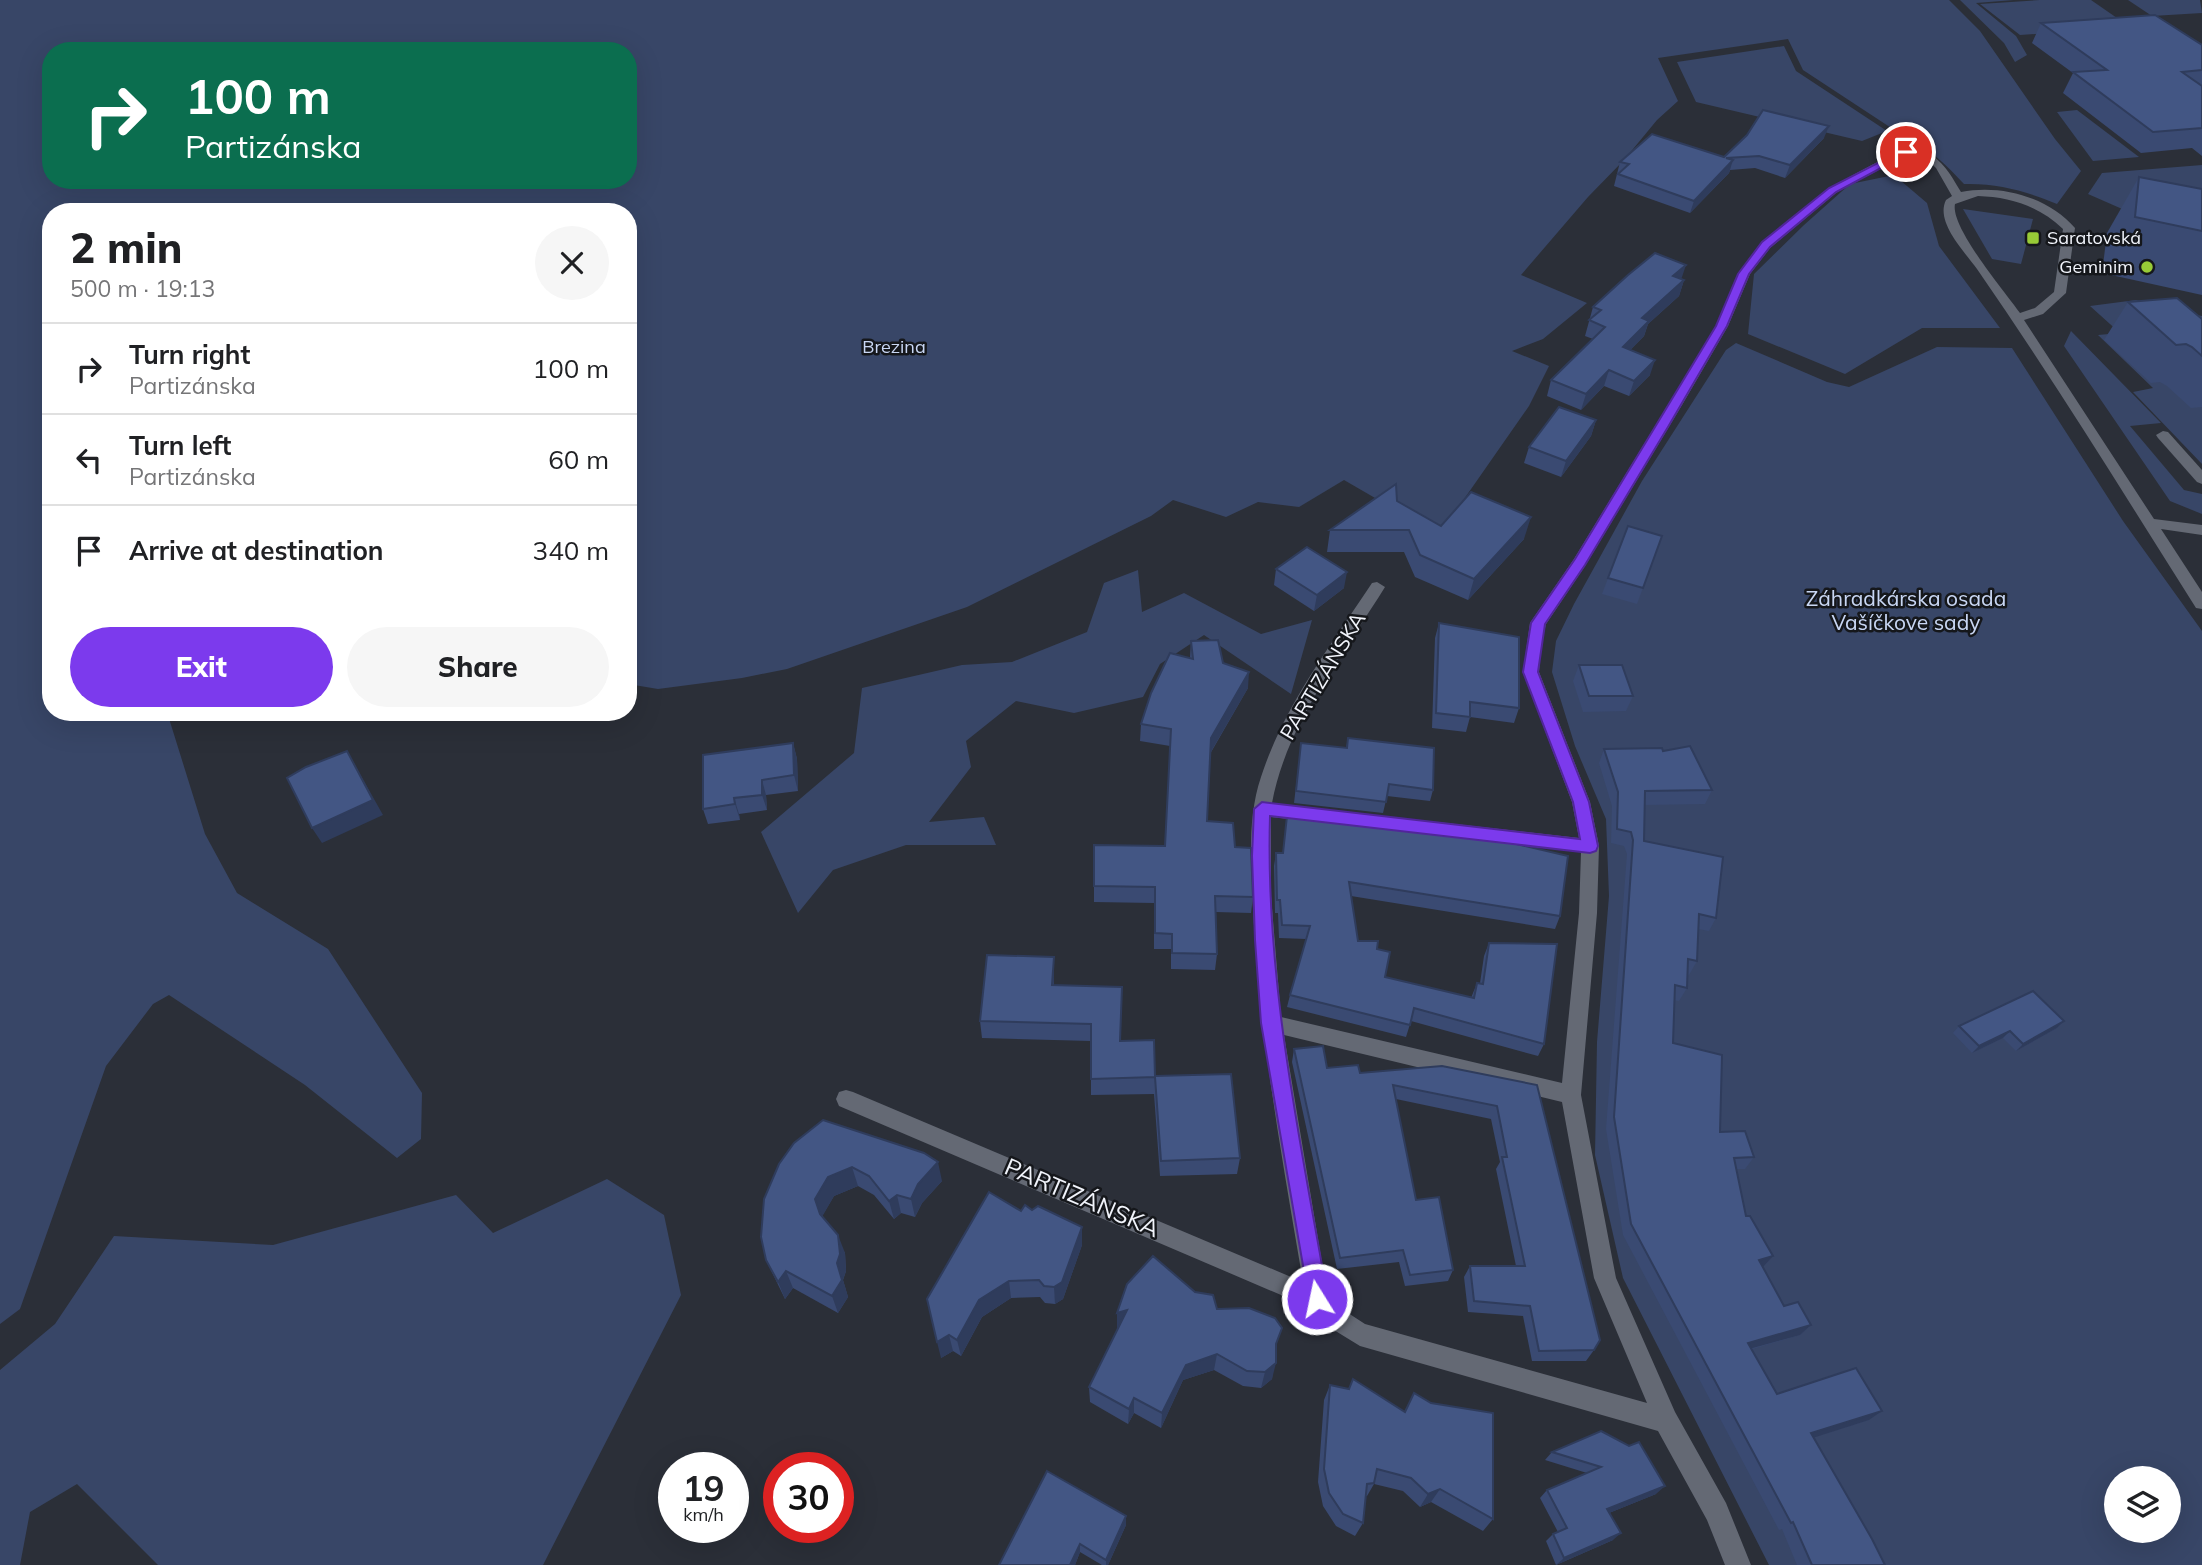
<!DOCTYPE html>
<html lang="en">
<head>
<meta charset="utf-8">
<style>
  :root { --surface:#fff; --page:#f6f6f6; --text:#202124; --muted:#757577; --line:#e0e0e0; --accent:#7c3aed }
  body { margin:0; font-family:Mulish,sans-serif; background:var(--page); color:var(--text); height:100vh; display:flex; flex-direction:column; font-size:26px; white-space:nowrap }
  * { box-sizing:border-box; margin:0 }
  p { font-size:23px; color:var(--muted) }
  .icon { flex:none; width:38px; height:38px; fill:none; stroke:currentColor; stroke-width:2; stroke-linecap:round; stroke-linejoin:round }
  .map { position:relative; flex:1; overflow:hidden }
  .drawer { position:absolute; left:42px; top:203px; width:595px; height:518px; display:flex; flex-direction:column; background:var(--surface); border-radius:28px; box-shadow:0 7px 28px #0002 }
  .drawer>* { flex:none }
  .hud { position:absolute; left:42px; top:42px; width:595px; height:147px; border-radius:28px; box-shadow:0 7px 28px #0002; background:#0b6e4f; color:#fff; overflow:hidden }
  .tools { position:absolute; left:2104px; top:1466px; display:grid; gap:14px }
  .tools a { display:grid; place-items:center; width:77px; height:77px; border-radius:50%; background:var(--surface); box-shadow:0 7px 28px #0002; font-size:35px }
  .speed { position:absolute; left:658px; top:1452px; display:flex; gap:14px; font-size:35px; font-weight:700; text-align:center }
  .speed>* { display:grid; place-content:center; width:91px; height:91px; border-radius:50%; background:var(--surface); box-shadow:0 7px 28px #0002; line-height:1 }
  .speed small { font-size:18px; font-weight:400 }
  .speed .limit { border:10px solid #d22; background:#fff; color:#111 }
  .pin { position:absolute; display:grid; place-items:center; width:60px; height:60px; color:#fff; margin:-30px; border:4px solid #fff; border-radius:50%; box-shadow:0 2px 7px #0007 }
  .me { position:absolute; width:77px; margin:-38px; rotate:350deg; stroke-linejoin:round; filter:drop-shadow(0 0 5px #0008) }
  .turn { display:flex; align-items:center; gap:24px; height:147px; padding:0 28px; font-size:32px }
  .turn .icon { width:91px; height:91px; stroke-width:2.5 }
  .turn b { display:block; font-size:49px; line-height:60px }
  .round { display:grid; place-items:center; flex:none; width:74px; height:74px; border-radius:37px; background:var(--page) }
  .summary { display:flex; align-items:center; justify-content:space-between; height:119px; padding:0 28px }
  h1 { font-size:42px; font-weight:800; line-height:52px }
  .primary-button { display:flex; gap:14px; margin-top:auto; padding:14px 28px }
  .primary-button a { flex:1; height:80px; border-radius:42px; background:var(--accent); color:#fff; font-size:28px; font-weight:800; line-height:80px; text-align:center }
  .primary-button a+a { background:var(--page); color:var(--text) }
  ul { padding:0; list-style:none }
  li { display:flex; align-items:center; gap:21px; height:91px; padding:0 28px; border-top:2px solid var(--line) }
  li div { flex:1 }
  li b { display:block; font-size:26px }
  li em { font-style:normal }
  .map>svg:first-child { display:block }
  .green { fill:#384667; fill-rule:evenodd }
  .lines { fill:none; stroke-linecap:round; stroke-linejoin:round }
  .minor { fill:#646974; fill-rule:evenodd }
  .wall { fill:#3a4a72 }
  .shaded-wall { fill:#2f3c5c }
  .building { fill:#435684; stroke:#2f3c5c; stroke-width:2 }
  .route { fill:#7c3aed; stroke:#51269a; stroke-width:2 }
  .poi-dot { fill:#98cb37; stroke:#15171b; stroke-width:2.5 }
  .labels { text-anchor:middle; stroke-width:5; stroke-linejoin:round; paint-order:stroke }
  .far-poi-label { font-size:18px; fill:#f1f4fb; stroke:#15171b; text-anchor:start }
  .far-park-label { font-size:18px; fill:#c9d7f4; stroke:#15171b }
  .park-label { font-size:21px; fill:#c9d7f4; stroke:#15171b }
  .street-label { font-size:21px; fill:#f1f4fb; stroke:#15171b }
  .near-street-label { font-size:24px; fill:#f1f4fb; stroke:#15171b }
</style>
</head>
<body>
<div class="map">
<svg width="2202" height="1565" viewBox="0 0 2202 1565">
  <rect width="100%" height="100%" fill="#2b2f38"/>
  <g class="green">
    <path d="M0,0H1949L1980,31L2055,139L2081,171L2057,204C2025,191 1998,183 1964,184C1946,165 1929,147 1905,137L1803,70L1788,39L1658,58L1678,101L1657,120L1624,160L1588,197L1521,275L1587,303L1543,339L1512,351L1549,366L1529,406L1439,535L1344,480L1299,507L1258,502L1226,517L1173,500L1151,516L967,607L787,669L742,678L658,689L628,684V212H51V712H167L205,834L237,893L328,949L422,1093L421,1139L397,1158L305,1085L169,995L153,1004L106,1066L20,1309L0,1324ZM51,51H628V180H51Z"/>
    <polygon points="1960,0 2014,0 1976,3 2016,36 2027,55 2015,62 2004,43"/>
    <polygon points="2040,0 2091,0 2130,27 2020,35 1980,4"/>
    <polygon points="2128,0 2200,0 2202,13 2152,16"/>
    <polygon points="1784,46 1796,71 1887,131 1862,141 1696,102 1677,62"/>
    <polygon points="2077,110 2139,157 2093,161 2057,112"/>
    <polygon points="2202,165 2202,244 2088,194 2102,173"/>
    <polygon points="1894,175 1927,203 1939,246 2000,328 1922,328 1845,374 1748,334 1754,274 1804,225 1850,184"/>
    <polygon points="1963,209 2033,219 2021,264 1992,259"/>
    <polygon points="2136,300 2178,312 2202,316 2202,464 2133,392 2153,388 2098,335 2120,333 2090,306"/>
    <polygon points="2071,331 2161,423 2130,426 2184,490 2202,494 2202,514 2170,501 2064,346"/>
    <path d="M1736,343L1827,382L1849,387L1937,347L2012,348L2123,521L2202,631V1565H1769L1623,1278L1595,1155L1597,1042L1609,896L1606,819L1575,746L1552,672L1556,641L1574,604L1642,481L1726,350ZM2116,1479H2168V1531H2116Z"/>
    <polygon points="1138,570 1142,612 1184,593 1261,634 1312,620 1291,694 1204,635 1160,664 1143,697 1074,713 1016,701 966,741 971,767 929,822 984,817 996,845 906,845 833,870 798,913 761,832 854,753 862,688 962,665 1012,662 1087,632 1104,583"/>
    <polygon points="607,1179 664,1215 681,1295 543,1565 158,1565 77,1484 30,1512 20,1565 0,1565 0,1370 55,1324 114,1236 273,1245 456,1195 493,1233"/>
  </g>
  <g class="lines">
    <g class="minor">
      <path d="M1917,149C1941,156 1949,172 1961,192C2001,184 2048,197 2075,228L2066,293L2043,314L2024,320L2154,519L2202,525V535L2161,529L2202,592V609L2196,608C2124,494 2053,379 1977,269C1964,251 1935,222 1946,200L1952,196L1936,168L1926,159L1916,155L1903,157L1837,192L1770,248L1750,274L1728,326L1682,405L1585,566L1546,624L1541,645L1539,672L1590,802L1599,846L1597,913L1581,1095L1616,1278L1675,1412L1726,1503L1751,1565H1725L1707,1520L1658,1431L1360,1346L1329,1327L1309,1307L839,1106L836,1099L839,1092L846,1090L853,1092L1303,1282C1282,1157 1259,1034 1253,908C1251,865 1247,818 1261,777C1284,706 1331,645 1372,583L1377,582L1385,587C1343,655 1287,722 1272,803L1316,808L1322,810L1325,815L1322,820L1316,822L1271,817V896L1281,1017L1562,1083L1579,913L1581,852L1437,836L1431,834L1428,829L1431,824L1437,822L1579,838L1572,802L1523,672L1530,623L1574,559L1668,405L1716,326L1738,274L1762,242L1829,188L1896,152ZM1978,196C2010,197 2039,206 2063,229L2054,292L2035,308L2020,313C2005,292 1950,227 1955,204ZM1284,1035L1562,1102L1594,1278L1647,1403L1365,1324L1345,1311L1327,1293Z"/>
      <polygon points="2163,431 2168,432 2202,470 2202,484 2197,482 2158,438 2156,435"/>
    </g>
  </g>
  <g class="wall">
    <polygon points="2041,23 2202,45 2202,156 2192,148 2141,153 2063,93 2073,73 2032,43"/>
    <polygon points="1824,138 1785,178 1755,168 1730,170 1729,173 1690,213 1614,186 1620,162 1724,157"/>
    <polygon points="2139,177 2202,189 2202,295 2102,273 2107,233"/>
    <polygon points="1681,279 1684,280 1679,296 1648,324 1644,336 1630,350 1650,375 1629,396 1604,386 1581,410 1547,396 1551,380 1593,339 1585,336 1593,307"/>
    <polygon points="2128,302 2202,319 2202,407 2191,408 2167,386 2160,382 2151,383 2104,340"/>
    <polygon points="1596,420 1591,436 1561,477 1524,463 1529,447"/>
    <polygon points="1397,501 1441,526 1524,539 1468,600 1415,577 1404,552 1327,552 1330,530"/>
    <polygon points="1628,526 1662,536 1637,604 1602,594"/>
    <polygon points="1276,569 1344,588 1314,611 1274,585"/>
    <polygon points="1439,623 1519,708 1514,723 1470,717 1466,732 1432,728 1435,638"/>
    <polygon points="1191,641 1223,663 1248,688 1210,754 1207,821 1235,847 1253,897 1251,913 1216,912 1217,954 1215,970 1171,969 1171,949 1154,949 1154,903 1094,902 1094,845 1165,846 1170,746 1140,741 1141,724 1190,658"/>
    <polygon points="1579,665 1633,696 1626,711 1583,712 1573,681"/>
    <polygon points="1348,738 1433,790 1430,801 1387,796 1383,813 1294,803 1301,743 1346,748"/>
    <polygon points="793,743 797,759 798,791 766,795 767,810 739,814 740,820 708,824 703,809"/>
    <polygon points="1604,749 1663,751 1712,790 1705,804 1645,805 1644,841 1716,918 1709,931 1698,929 1697,961 1689,975 1687,974 1687,988 1679,1001 1674,1000 1673,1043 1720,1132 1754,1157 1745,1169 1737,1169 1746,1216 1773,1256 1763,1267 1784,1306 1811,1325 1800,1335 1752,1349 1777,1394 1869,1420 1814,1437 1885,1565 1797,1565 1782,1529 1779,1530 1623,1235 1606,1129 1627,854 1624,846 1611,843 1612,806 1599,763"/>
    <polygon points="1295,808 1560,916 1555,929 1351,896 1358,941 1377,949 1385,977 1471,998 1477,983 1480,983 1484,956 1489,943 1544,1044 1538,1056 1411,1021 1406,1037 1287,1007 1290,995 1306,939 1279,938 1278,913 1275,913 1274,866 1276,853 1283,853 1287,816 1293,817"/>
    <polygon points="1054,975 1054,985 1120,1041 1240,1158 1237,1174 1160,1176 1154,1094 1091,1095 1091,1041 982,1038 980,1021"/>
    <polygon points="2064,1021 2057,1028 2016,1051 2003,1038 1972,1053 1953,1033 1959,1026"/>
    <polygon points="1294,1049 1327,1068 1360,1073 1537,1085 1594,1350 1586,1361 1532,1361 1523,1316 1468,1312 1464,1277 1470,1266 1516,1266 1496,1169 1500,1162 1491,1119 1396,1099 1416,1200 1453,1270 1448,1281 1405,1286 1399,1262 1337,1269 1292,1062"/>
    <polygon points="794,1143 942,1181 922,1203 915,1217 901,1213 894,1219 874,1195 858,1186 834,1196 822,1216 845,1253 846,1271 843,1280 848,1297 838,1313 793,1288 785,1299 766,1260"/>
    <polygon points="989,1192 1082,1245 1063,1299 1055,1304 1045,1303 1040,1297 1011,1298 982,1317 961,1356 953,1351 941,1358"/>
    <polygon points="1195,1292 1217,1309 1276,1349 1272,1379 1261,1388 1243,1386 1214,1370 1183,1380 1161,1428 1134,1413 1128,1424 1090,1402 1089,1387 1118,1329 1117,1329 1117,1313"/>
    <polygon points="1330,1385 1404,1412 1414,1393 1493,1519 1483,1531 1431,1502 1420,1507 1403,1491 1374,1484 1367,1496 1366,1496 1363,1523 1355,1536 1336,1526 1323,1506 1318,1482 1324,1400"/>
    <polygon points="1601,1431 1656,1494 1609,1513 1613,1540 1556,1565 1546,1541 1553,1534 1558,1532 1540,1498 1547,1490 1587,1473 1545,1460 1552,1452"/>
    <polygon points="1126,1525 1108,1565 1102,1565 1080,1552 1075,1565 999,1565"/>
  </g>
  <g class="shaded-wall">
    <polygon points="1829,126 1824,138 1785,178 1790,165"/>
    <polygon points="1733,160 1729,173 1690,213 1694,201"/>
    <polygon points="1686,265 1681,280 1673,276"/>
    <polygon points="1684,280 1679,296 1648,324 1644,336 1618,363 1623,347 1642,318"/>
    <polygon points="1655,360 1650,375 1629,396 1634,381"/>
    <polygon points="1609,370 1604,386 1581,410 1586,394"/>
    <polygon points="1596,420 1591,436 1561,477 1566,461"/>
    <polygon points="1531,517 1524,539 1468,600 1474,579"/>
    <polygon points="1347,572 1344,588 1314,611 1317,595"/>
    <polygon points="1249,672 1248,688 1209,755 1211,738"/>
    <polygon points="793,743 797,759 798,791 794,775"/>
    <polygon points="347,751 383,815 322,843 312,828"/>
    <polygon points="762,780 766,795 767,810 762,795"/>
    <polygon points="734,798 739,814 740,820 735,804"/>
    <polygon points="1054,957 1054,975 1053,1003 1052,985"/>
    <polygon points="2064,1021 2057,1028 2016,1051 2023,1044"/>
    <polygon points="2010,1031 2003,1038 1972,1053 1979,1046"/>
    <polygon points="938,1162 942,1181 922,1203 915,1217 911,1199 918,1184"/>
    <polygon points="852,1167 858,1186 834,1196 822,1217 815,1199 828,1177"/>
    <polygon points="897,1195 901,1213 894,1219 889,1201"/>
    <polygon points="1082,1227 1082,1245 1063,1299 1055,1304 1054,1287"/>
    <polygon points="838,1235 845,1253 846,1271 843,1280 848,1297 838,1313 832,1296"/>
    <polygon points="1773,1256 1763,1267 1759,1260"/>
    <polygon points="786,1271 793,1288 785,1299 778,1282"/>
    <polygon points="1009,1281 1011,1298 982,1317 961,1356 957,1340 979,1300"/>
    <polygon points="1127,1310 1127,1327 1117,1329 1117,1313"/>
    <polygon points="1811,1325 1800,1335 1738,1352 1748,1343"/>
    <polygon points="949,1335 953,1351 941,1358 937,1342"/>
    <polygon points="1217,1354 1214,1370 1183,1380 1161,1428 1162,1413 1186,1365"/>
    <polygon points="1276,1363 1272,1379 1261,1388 1265,1372"/>
    <polygon points="1134,1398 1134,1413 1128,1424 1129,1409"/>
    <polygon points="1882,1411 1869,1420 1800,1442 1811,1433"/>
    <polygon points="1665,1486 1656,1494 1599,1517 1607,1509"/>
    <polygon points="1440,1489 1431,1502 1420,1507 1428,1494"/>
    <polygon points="1126,1516 1126,1525 1108,1565 1106,1565 1106,1560"/>
    <polygon points="1621,1533 1613,1540 1556,1565 1564,1558"/>
    <polygon points="1080,1544 1080,1552 1075,1565 1070,1565"/>
  </g>
  <g class="building">
    <polygon points="2155,15 2202,45 2202,70 2182,72 2202,86 2202,128 2153,132 2073,72 2107,70 2041,23"/>
    <polygon points="1763,110 1829,126 1790,165 1759,156 1726,158 1733,160 1694,201 1618,174 1629,164 1620,162 1652,134 1724,157 1747,135"/>
    <polygon points="2139,177 2202,189 2202,231 2135,217"/>
    <polygon points="1655,253 1686,265 1673,276 1684,280 1642,318 1649,321 1623,347 1655,360 1634,381 1609,370 1586,394 1551,380 1605,327 1589,320 1601,310 1593,307 1628,275"/>
    <polygon points="2177,298 2202,319 2202,356 2192,347 2186,344 2176,345 2128,302"/>
    <polygon points="1559,407 1596,420 1566,461 1529,447"/>
    <polygon points="1396,484 1397,501 1441,526 1471,492 1531,517 1474,579 1420,555 1409,530 1330,530"/>
    <polygon points="1628,526 1662,536 1643,588 1608,578"/>
    <polygon points="1307,547 1347,572 1317,595 1276,569"/>
    <polygon points="1439,623 1519,637 1519,708 1470,702 1470,717 1436,713"/>
    <polygon points="1218,640 1223,663 1249,672 1211,738 1207,821 1233,823 1235,847 1251,848 1253,897 1215,896 1217,954 1172,953 1172,934 1155,933 1155,887 1094,886 1094,845 1165,846 1171,729 1141,724 1151,693 1170,653 1193,659 1191,641"/>
    <polygon points="1579,665 1622,665 1633,696 1589,696"/>
    <polygon points="1348,738 1434,748 1433,790 1389,784 1386,802 1296,791 1301,743 1347,748"/>
    <polygon points="793,743 794,775 762,780 762,795 734,798 735,804 703,809 703,755"/>
    <polygon points="1690,746 1712,790 1645,791 1644,841 1723,857 1716,918 1699,914 1697,961 1688,959 1687,988 1675,985 1673,1043 1722,1055 1720,1132 1745,1131 1754,1157 1734,1158 1746,1216 1750,1216 1773,1256 1759,1260 1784,1306 1798,1302 1811,1325 1748,1343 1777,1394 1856,1368 1882,1411 1811,1433 1872,1539 1885,1565 1812,1565 1793,1522 1791,1523 1631,1224 1614,1117 1633,840 1631,832 1617,829 1618,792 1604,749 1662,748 1663,751"/>
    <polygon points="347,751 373,800 312,828 287,778 306,767"/>
    <polygon points="1295,808 1426,823 1568,856 1560,916 1349,882 1358,941 1378,941 1377,949 1390,952 1385,977 1474,998 1477,983 1483,984 1489,943 1557,944 1544,1044 1414,1008 1410,1025 1290,995 1310,926 1282,925 1280,900 1277,900 1276,853 1283,853 1287,816 1294,817"/>
    <polygon points="987,955 1054,957 1052,985 1122,987 1120,1041 1154,1040 1155,1076 1231,1074 1240,1158 1161,1161 1155,1077 1091,1079 1091,1024 980,1021"/>
    <polygon points="2033,991 2064,1021 2023,1044 2010,1031 1979,1046 1959,1026"/>
    <polygon points="1323,1046 1327,1068 1358,1065 1360,1073 1442,1066 1537,1085 1600,1340 1594,1350 1539,1351 1530,1306 1474,1301 1470,1266 1525,1266 1502,1157 1507,1157 1497,1106 1393,1085 1416,1200 1439,1197 1453,1270 1410,1275 1403,1250 1340,1258 1294,1049"/>
    <polygon points="823,1120 924,1153 938,1162 918,1184 911,1199 897,1195 889,1201 869,1176 852,1167 828,1177 815,1199 820,1214 838,1235 840,1254 837,1263 842,1280 832,1296 786,1271 778,1282 766,1260 761,1237 764,1199 779,1164 794,1143"/>
    <polygon points="989,1192 1021,1211 1025,1205 1032,1210 1038,1206 1082,1227 1062,1282 1054,1287 1044,1286 1039,1280 1009,1281 979,1300 957,1340 949,1335 937,1342 927,1299"/>
    <polygon points="1153,1256 1195,1292 1213,1295 1217,1309 1249,1308 1275,1318 1282,1328 1276,1344 1276,1363 1265,1372 1247,1371 1217,1354 1186,1365 1162,1413 1134,1398 1129,1409 1089,1387 1127,1310 1117,1313 1127,1284"/>
    <polygon points="1353,1379 1405,1412 1414,1393 1431,1403 1493,1413 1493,1519 1440,1489 1428,1494 1411,1478 1377,1469 1374,1483 1367,1484 1363,1523 1343,1514 1329,1493 1324,1469 1330,1385 1349,1389"/>
    <polygon points="1601,1431 1629,1446 1639,1442 1665,1486 1607,1509 1621,1533 1564,1558 1553,1534 1567,1528 1547,1490 1601,1467 1552,1452"/>
    <polygon points="1047,1471 1126,1516 1106,1560 1080,1544 1070,1565 999,1565"/>
  </g>
  <path class="route" d="M1903,150L1911,152L1836,192L1770,247L1749,274L1727,326L1668,427L1585,565L1545,624L1538,672L1589,802L1598,846L1596,851L1590,853L1270,816C1265,979 1300,1139 1328,1299L1325,1306L1317,1309L1310,1306L1261,1023L1255,940L1252,856L1254,809L1262,802L1580,839L1573,802L1523,672L1531,623L1575,559L1655,427L1716,326L1738,274L1762,242L1829,188Z"/>
  <g class="poi-dot">
    <rect x="2026" y="231" width="14" height="14" rx="3.5"/>
    <circle cx="2147" cy="267" r="7"/>
  </g>
  <g class="labels">
    <g class="far-poi-label">
      <text x="2047" y="244">Saratovská</text>
      <text x="2133" y="273" text-anchor="end">Geminim</text>
    </g>
    <g class="far-park-label">
      <text x="894" y="353">Brezina</text>
    </g>
    <g class="park-label">
      <text x="1906" y="606">Záhradkárska osada<tspan x="1906" dy="24">Vašíčkove sady</tspan></text>
    </g>
    <g class="street-label">
      <text transform="translate(1323 676) rotate(-59)" y="7">PARTIZÁNSKA</text>
    </g>
    <g class="near-street-label">
      <text transform="translate(1082 1198) rotate(23)" y="8">PARTIZÁNSKA</text>
    </g>
  </g>
</svg>
<div class="tools">
<a><svg class="icon" aria-label="layers" viewBox="0 0 24 24"><path d="M12 4l9 5-9 5-9-5zM3 14l9 5 9-5"/></svg></a>
</div>
<div class="speed"><div>19<small>km/h</small></div><div class="limit">30</div></div>
<div class="pin" style="left:1906px;top:152px;background:#d93025"><svg class="icon" aria-label="arrive" viewBox="0 0 24 24"><path d="M6 21V4h12l-3 4 3 4H6"/></svg></div>
<svg class="me" style="left:1317px;top:1299px" viewBox="-20 -20 40 40"><circle r="17" fill="#7c3aed" stroke="#fff" stroke-width="3"/><path d="M0-11L8 9 0 5-8 9z" fill="#fff"/></svg>
<div class="hud">
<div class="turn"><svg class="icon" aria-label="right" viewBox="0 0 24 24"><path d="M7 20v-9h11M14 6l5 5-5 5"/></svg><div><b>100 m</b>Partizánska</div></div>
</div>
<section class="drawer">
<div class="summary"><div><h1>2 min</h1><p>500 m · 19:13</p></div><a class="round"><svg class="icon" aria-label="close" viewBox="0 0 24 24"><path d="M6 6l12 12M18 6L6 18"/></svg></a></div>
<ul>
<li><svg class="icon" aria-label="right" viewBox="0 0 24 24"><path d="M7 20v-9h11M14 6l5 5-5 5"/></svg><div><b>Turn right</b><p>Partizánska</p></div><em>100 m</em></li>
<li><svg class="icon" aria-label="left" viewBox="0 0 24 24"><path d="M17 20v-9H6M10 6l-5 5 5 5"/></svg><div><b>Turn left</b><p>Partizánska</p></div><em>60 m</em></li>
<li><svg class="icon" aria-label="arrive" viewBox="0 0 24 24"><path d="M6 21V4h12l-3 4 3 4H6"/></svg><div><b>Arrive at destination</b></div><em>340 m</em></li>
</ul>
<div class="primary-button"><a>Exit</a><a>Share</a></div>
</section>
</div>
</body>
</html>
